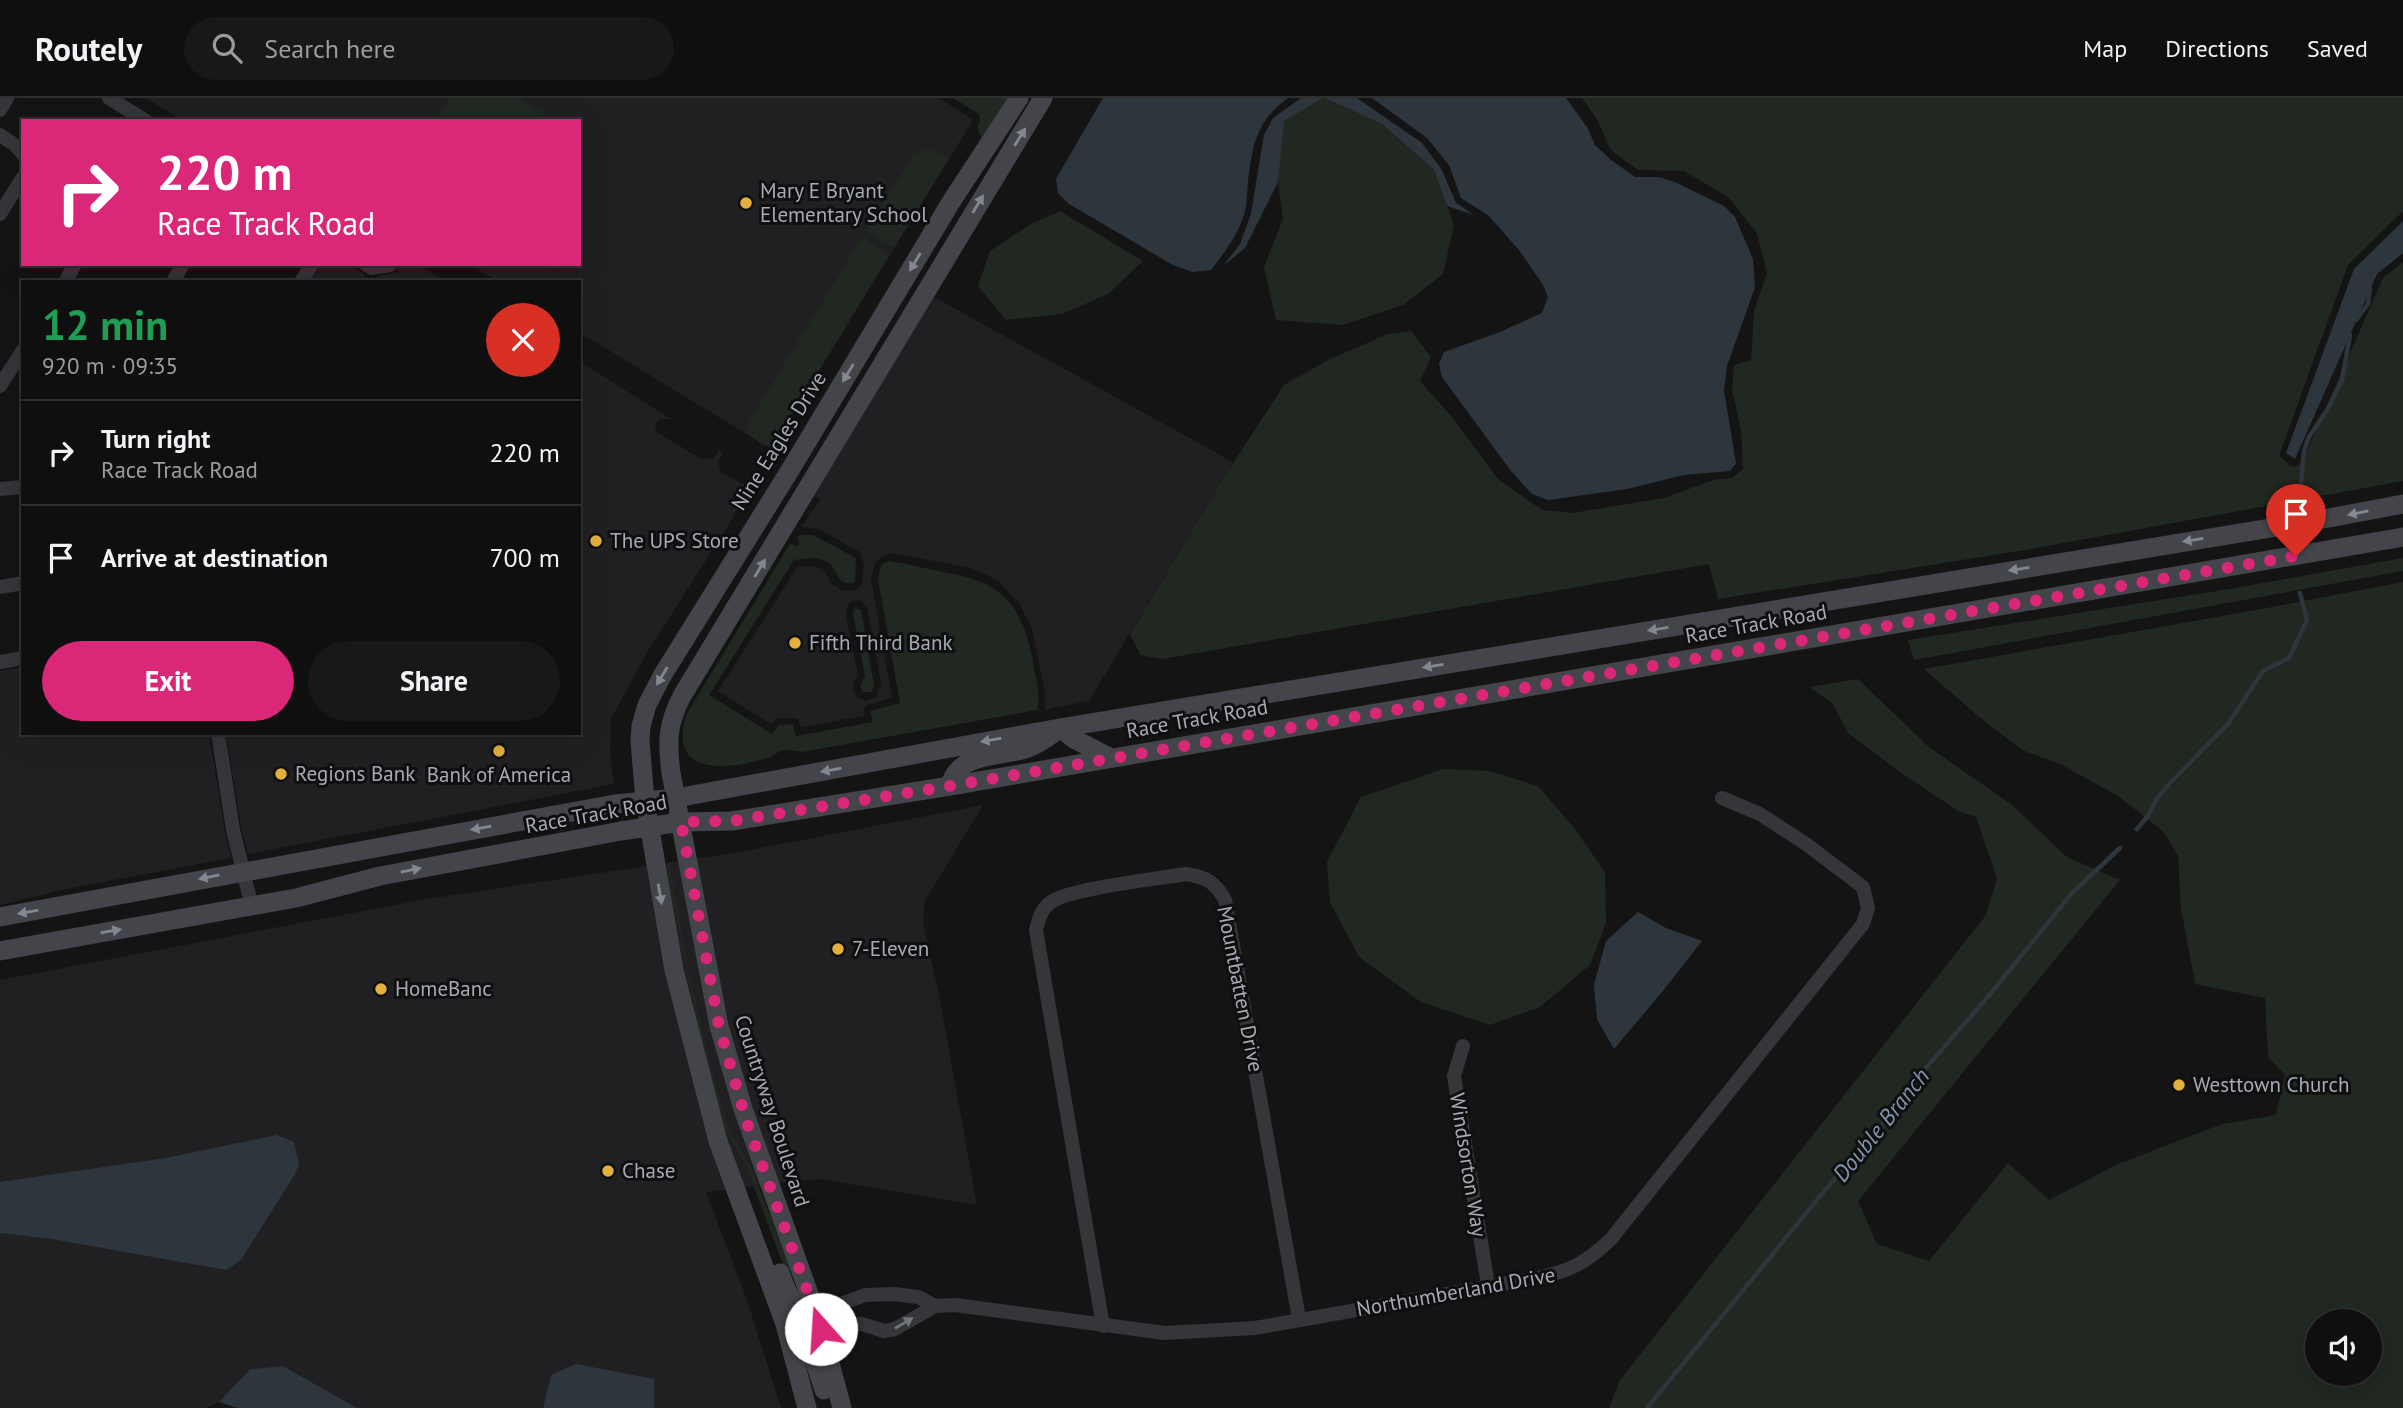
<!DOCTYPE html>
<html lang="en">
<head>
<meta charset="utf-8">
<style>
  :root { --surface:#0f0f10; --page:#181819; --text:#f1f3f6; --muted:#9b9c9f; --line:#2f2f30; --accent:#db2777 }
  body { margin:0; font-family:"PT Sans",sans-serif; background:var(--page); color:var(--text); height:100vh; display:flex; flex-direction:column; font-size:26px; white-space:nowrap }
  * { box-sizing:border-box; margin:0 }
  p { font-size:23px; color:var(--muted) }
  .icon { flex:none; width:38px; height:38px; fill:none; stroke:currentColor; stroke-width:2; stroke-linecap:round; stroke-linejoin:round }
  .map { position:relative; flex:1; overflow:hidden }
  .drawer { position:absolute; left:21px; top:182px; width:560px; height:455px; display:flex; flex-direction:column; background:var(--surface); border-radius:0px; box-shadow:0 7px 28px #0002,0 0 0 2px var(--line) }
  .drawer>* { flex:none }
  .guide { position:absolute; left:21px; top:21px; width:560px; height:147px; border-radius:0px; box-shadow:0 7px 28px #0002,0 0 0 2px var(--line); background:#db2777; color:#fff; overflow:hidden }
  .fabs { position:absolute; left:2305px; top:1211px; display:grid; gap:14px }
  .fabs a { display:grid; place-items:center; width:77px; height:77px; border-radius:50%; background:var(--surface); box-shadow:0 7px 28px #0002,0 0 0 2px var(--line); font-size:35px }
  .pin { position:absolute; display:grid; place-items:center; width:60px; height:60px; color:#fff; margin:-72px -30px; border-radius:50% 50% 50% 0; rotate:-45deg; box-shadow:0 0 7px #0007 }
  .pin .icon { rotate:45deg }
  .me { position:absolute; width:77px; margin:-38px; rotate:341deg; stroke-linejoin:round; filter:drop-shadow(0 0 5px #0008) }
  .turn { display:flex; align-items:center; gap:24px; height:147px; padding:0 21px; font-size:32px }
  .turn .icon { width:91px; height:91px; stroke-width:2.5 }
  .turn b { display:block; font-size:49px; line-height:60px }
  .round { display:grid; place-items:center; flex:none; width:74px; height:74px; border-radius:37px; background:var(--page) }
  .overview { display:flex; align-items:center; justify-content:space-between; height:119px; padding:0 21px }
  h1 { font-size:42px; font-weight:800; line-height:52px; color:#1e9e55 }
  .primary-button { display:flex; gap:14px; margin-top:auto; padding:14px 21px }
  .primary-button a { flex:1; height:80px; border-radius:42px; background:var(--accent); color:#fff; font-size:28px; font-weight:800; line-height:80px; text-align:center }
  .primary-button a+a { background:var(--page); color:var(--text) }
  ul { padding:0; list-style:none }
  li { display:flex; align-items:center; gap:21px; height:105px; padding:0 21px; border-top:2px solid var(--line) }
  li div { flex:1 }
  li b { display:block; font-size:26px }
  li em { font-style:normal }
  header { display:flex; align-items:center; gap:42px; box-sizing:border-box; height:98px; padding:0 35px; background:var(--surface); border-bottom:2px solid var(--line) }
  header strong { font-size:33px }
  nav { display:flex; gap:38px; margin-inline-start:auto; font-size:24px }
  .search { width:490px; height:63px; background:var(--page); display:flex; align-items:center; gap:18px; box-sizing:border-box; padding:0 24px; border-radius:38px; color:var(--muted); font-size:26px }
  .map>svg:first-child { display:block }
  .built { fill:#202022; fill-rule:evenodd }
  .green { fill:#202821; fill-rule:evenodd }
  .water { fill:#2e363d }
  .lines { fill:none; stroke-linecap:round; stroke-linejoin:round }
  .stream { stroke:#2e363d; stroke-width:4.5 }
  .street { stroke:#35363a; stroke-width:14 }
  .secondary { stroke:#43454a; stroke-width:19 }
  .oneway { fill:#848790 }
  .oneway2 { fill:#74767e }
  .route { stroke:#db2777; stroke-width:12; stroke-dasharray:0 21.6 }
  .poi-dot { fill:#e3b03e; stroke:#0f0f10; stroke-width:2.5 }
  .labels { text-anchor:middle; stroke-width:6; stroke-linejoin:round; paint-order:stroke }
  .poi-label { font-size:21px; fill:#a7abb5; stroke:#0f0f10; text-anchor:start }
  .street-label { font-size:21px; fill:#a7abb5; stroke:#0f0f10 }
  .water-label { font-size:23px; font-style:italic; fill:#8097ad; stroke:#0f0f10 }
</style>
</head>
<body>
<header>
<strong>Routely</strong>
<div class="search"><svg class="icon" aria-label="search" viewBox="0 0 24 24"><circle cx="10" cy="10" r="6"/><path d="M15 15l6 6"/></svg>Search here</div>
<nav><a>Map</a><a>Directions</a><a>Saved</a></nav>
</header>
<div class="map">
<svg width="2403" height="1310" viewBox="0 0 2403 1310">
  <rect width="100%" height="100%" fill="#141415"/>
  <g class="built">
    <polygon points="146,0 939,0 973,22 771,351 579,234 579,184 498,184 470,166 579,166 579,23 183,23"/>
    <polygon points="321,166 349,166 364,176 365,180 375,181 377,178 398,174 398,166 417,166 446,184 310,184"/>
    <path d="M932,198L1233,364L1089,603L1045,612V593L1032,531L1019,505L1000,485L989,478L967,469L891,455L876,463L871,481L892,600L867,607L864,611V618L801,629L798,620H777L771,626L718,593L797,469L813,468L823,471L832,486L843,493L855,492L862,486L864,467L860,454L817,430L801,429L821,401L813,398ZM859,502L867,509L881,584L877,599L866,603L858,600L853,592L854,583L858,578L846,518L848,507L852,503Z"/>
    <polygon points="579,263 671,321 661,321 657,324 655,331 658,335 703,362 714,360 719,352 723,355 718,364 721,374 740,385 751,386 728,428 646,556 611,621 610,656 614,686 248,756 241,729 226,635 579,635"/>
    <polygon points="23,569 23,635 209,635 225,734 231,760 66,791 0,807 0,573"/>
    <polygon points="983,707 925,803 923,824 940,902 977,1107 819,1081 706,1094 747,1202 781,1310 654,1310 654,1281 551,1278 543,1310 357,1310 283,1268 250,1271 219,1304 206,1310 0,1310 0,882 427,801 740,754"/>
  </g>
  <g class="green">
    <polygon points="449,0 519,0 545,16 541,23 435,23"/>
    <polygon points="953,0 1010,0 982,41 977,29 980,23 979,16"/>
    <polygon points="1323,0 1382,26 1434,72 1454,127 1443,176 1403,207 1343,227 1276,222 1264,169 1283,121 1278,84 1283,23"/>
    <polygon points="1582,0 2403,0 2403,113 2348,167 2279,358 2291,368 2296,369 2302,364 2383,180 2403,164 2403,383 2025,452 1718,501 1709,466 1162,561 1140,557 1130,536 1224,379 1284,287 1330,261 1388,236 1411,233 1431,259 1420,283 1453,320 1498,381 1542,412 1572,415 1664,400 1713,382 1732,380 1743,371 1741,333 1732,291 1734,267 1751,262 1754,213 1767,175 1757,135 1728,99 1684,73 1638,72 1616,56 1609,49 1598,23"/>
    <polygon points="928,50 949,60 894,149 866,134 913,57"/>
    <polygon points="1060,113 1143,163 1108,196 1062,216 1006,222 978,188 990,153 1031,126"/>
    <polygon points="862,139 889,157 773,348 762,346 747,335 749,324"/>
    <path d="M802,437H813L856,460L855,484C836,491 840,472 827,464C817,458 805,461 794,462L709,597L772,636L779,627L793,626L796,638L873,624L870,613L900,605L878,481L881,467L889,463C909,466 928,471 948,475C1003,484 1023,509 1033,564C1035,578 1042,598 1037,612L802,654C797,653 791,652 785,652C778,653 772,659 765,661C725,672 668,678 686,617L790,446L797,448L799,445L797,439Z"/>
    <polygon points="2403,460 2403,473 1914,562 1908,542 2223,492"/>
    <path d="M2403,484V1310H1609L1620,1282L1986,817L1997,780L1976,719L1958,713L1903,676L1849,636L1832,605L1809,589L1858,581L1929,649L2012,707L2067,759L2120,782L1858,1103L1877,1146L1929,1163L2008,1065L2049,1102L2118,1066L2222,1026L2276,1017L2285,977L2268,959L2265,900L2195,886L2181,810L2178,758L2164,734L2118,698L2062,667L2022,652L1978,618L1924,571L2256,512ZM2317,1223H2370V1276H2317Z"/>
    <polygon points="855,510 861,512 874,587 872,594 863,594 860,589 865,578 853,516"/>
    <polygon points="1443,671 1490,673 1538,688 1574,730 1605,774 1606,825 1590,867 1540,909 1490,927 1421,904 1359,859 1330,804 1327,764 1361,699"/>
    <polygon points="669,763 687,865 708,958 729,1032 752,1071 788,1164 794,1190 792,1190 745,1065 727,1035 702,949 668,778"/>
  </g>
  <g class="water">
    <path d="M1103,0H1288C1257,22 1252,48 1248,84C1247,95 1247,107 1244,117C1237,138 1225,154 1211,172L1192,174L1173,167L1069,106L1058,95L1056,81Z"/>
    <polygon points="1301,0 1323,0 1284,23 1278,84 1245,150 1223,168 1240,146 1251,116 1264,37 1273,20"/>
    <polygon points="1324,0 1357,0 1422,45 1442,72 1456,105 1474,117 1447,108 1434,72 1382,26"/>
    <polygon points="1372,0 1566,0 1587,29 1595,47 1611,62 1635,79 1659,79 1677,85 1724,108 1735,119 1753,161 1755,189 1727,268 1724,292 1736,366 1730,373 1684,377 1627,391 1548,402 1532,396 1511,373 1442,279 1439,266 1444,254 1500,234 1542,215 1548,199 1543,187 1519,152 1489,118 1461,100 1449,67 1427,40"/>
    <polygon points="2403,123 2403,155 2377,176 2295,361 2286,355 2354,171"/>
    <polygon points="1638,814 1666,830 1702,843 1662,894 1614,951 1597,921 1594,887 1606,843"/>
    <polygon points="277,1037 294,1044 299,1066 295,1076 241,1162 226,1172 52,1141 0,1135 0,1084 166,1060"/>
    <polygon points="576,1266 654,1281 654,1310 543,1310 551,1277"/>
    <polygon points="283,1268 357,1310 237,1310 219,1304 250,1271"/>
  </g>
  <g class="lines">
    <g class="stream">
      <polyline points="2356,222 2368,206 2370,190"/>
      <polyline points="2299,407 2304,353 2309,339 2329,309 2342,282 2350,237"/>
      <polyline points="2137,731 2148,718 2157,700 2170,685 2228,626 2263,573 2289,560 2307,522 2300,495"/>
      <polyline points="1647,1310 1825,1092 1876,1035 1903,996 1992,894 2072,795 2120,750"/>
    </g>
    <g class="street">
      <polyline points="109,0 146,23"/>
      <polyline points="0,12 7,0"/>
      <polyline points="0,37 15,47 23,56"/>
      <polyline points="0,116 23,79"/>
      <polyline points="365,166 372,170 390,167"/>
      <polyline points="65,184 75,166"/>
      <polyline points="173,184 183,166"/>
      <polyline points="301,184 312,166"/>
      <polyline points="0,288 23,252"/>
      <polyline points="0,391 23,389"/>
      <polyline points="0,489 23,485"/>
      <polyline points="0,564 23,560"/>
      <polyline points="218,635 233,732 252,809"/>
      <polyline points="1463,948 1454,978 1488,1187"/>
      <path d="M825,1219L836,1225L862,1226L884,1233L895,1231L935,1208L955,1207L1165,1235L1255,1230L1537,1180C1570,1173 1586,1165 1611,1141L1863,826L1868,810L1863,789L1806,746L1760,716L1722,700"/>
      <path d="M1103,1228L1036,832C1039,821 1041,811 1051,804C1071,790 1158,781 1186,776C1206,779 1215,784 1225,802L1299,1221"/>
      <polyline points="786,1232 825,1219 835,1208 865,1197 894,1196 918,1199 935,1208"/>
    </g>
    <g class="secondary">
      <path d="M950,688C958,653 1001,660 1028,650C1041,645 1050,638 1060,630L1074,641L1109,659"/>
      <polyline points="0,819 615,706 676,700 1060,630 2313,423 2403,406"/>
      <polyline points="0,853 296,800 380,778 621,733 681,724 732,723 950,688 2403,439"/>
      <path d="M780,1175C789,1200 793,1212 818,1221"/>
      <polyline points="787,1233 813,1258 824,1292"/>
      <polyline points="807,1310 785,1226 718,1043 674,872 645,702 640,643 641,628 647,607 662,578 792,369 951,104 1019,0"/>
      <path d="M842,1310L818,1221L743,1011L719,928L671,675C667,644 667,627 682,598L1043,0"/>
    </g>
  </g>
  <defs><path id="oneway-solid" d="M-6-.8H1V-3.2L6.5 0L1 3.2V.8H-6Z" transform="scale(1.75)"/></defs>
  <g class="oneway">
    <use href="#oneway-solid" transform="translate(1020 39) rotate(-58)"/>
    <use href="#oneway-solid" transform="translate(978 106) rotate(-59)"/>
    <use href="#oneway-solid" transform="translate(915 164) rotate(121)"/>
    <use href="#oneway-solid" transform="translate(848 275) rotate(121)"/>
    <use href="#oneway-solid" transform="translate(2358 415) rotate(169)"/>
    <use href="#oneway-solid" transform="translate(2193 442) rotate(171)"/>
    <use href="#oneway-solid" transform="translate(760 470) rotate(-59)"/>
    <use href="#oneway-solid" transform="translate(2019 471) rotate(171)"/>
    <use href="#oneway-solid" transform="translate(1658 531) rotate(171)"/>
    <use href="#oneway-solid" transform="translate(1433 568) rotate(171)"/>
    <use href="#oneway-solid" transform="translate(662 578) rotate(121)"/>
    <use href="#oneway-solid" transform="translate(991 642) rotate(170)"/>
    <use href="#oneway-solid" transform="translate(831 672) rotate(170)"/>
    <use href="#oneway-solid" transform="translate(481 730) rotate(170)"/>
    <use href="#oneway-solid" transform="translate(411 772) rotate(-11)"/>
    <use href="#oneway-solid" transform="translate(209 779) rotate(169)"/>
    <use href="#oneway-solid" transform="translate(660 796) rotate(80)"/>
    <use href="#oneway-solid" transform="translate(28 814) rotate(170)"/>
    <use href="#oneway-solid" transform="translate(111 833) rotate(-10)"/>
  </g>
  <use class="oneway2" href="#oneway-solid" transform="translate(904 1225) rotate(-31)"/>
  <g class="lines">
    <polyline class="route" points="821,1231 747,1025 719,928 681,724 732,723 950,688 2296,458"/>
  </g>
  <g class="poi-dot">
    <circle cx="746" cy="105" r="7"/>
    <circle cx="596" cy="443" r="7"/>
    <circle cx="795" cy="545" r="7"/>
    <circle cx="499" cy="653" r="7"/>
    <circle cx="281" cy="676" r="7"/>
    <circle cx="838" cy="851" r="7"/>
    <circle cx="381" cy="891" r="7"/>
    <circle cx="2179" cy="987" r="7"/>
    <circle cx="608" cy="1073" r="7"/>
  </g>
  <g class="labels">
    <g class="poi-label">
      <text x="760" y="100">Mary E Bryant<tspan x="760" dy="24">Elementary School</tspan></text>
      <text x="610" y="450">The UPS Store</text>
      <text x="809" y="552">Fifth Third Bank</text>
      <text x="295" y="683">Regions Bank</text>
      <text x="499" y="684" text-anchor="middle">Bank of America</text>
      <text x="852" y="858">7-Eleven</text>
      <text x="395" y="898">HomeBanc</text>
      <text x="2193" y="994">Westtown Church</text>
      <text x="622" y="1080">Chase</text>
    </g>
    <g class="street-label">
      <text transform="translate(779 343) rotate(-58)" y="7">Nine Eagles Drive</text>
      <text transform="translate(1756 526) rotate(-10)" y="7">Race Track Road</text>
      <text transform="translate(1197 621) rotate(-10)" y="7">Race Track Road</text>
      <text transform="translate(596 716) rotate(-10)" y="7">Race Track Road</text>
      <text transform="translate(1240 891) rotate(79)" y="7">Mountbatten Drive</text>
      <text transform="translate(772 1013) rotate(72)" y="7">Countryway Boulevard</text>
      <text transform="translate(1468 1067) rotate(81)" y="7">Windsorton Way</text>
      <text transform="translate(1456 1194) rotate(-10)" y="7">Northumberland Drive</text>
    </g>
    <g class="water-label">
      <text transform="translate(1881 1027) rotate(-51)" y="8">Double Branch</text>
    </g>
  </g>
</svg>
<div class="fabs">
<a><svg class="icon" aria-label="sound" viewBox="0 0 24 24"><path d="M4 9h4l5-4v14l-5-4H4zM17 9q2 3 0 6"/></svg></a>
</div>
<div class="pin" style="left:2296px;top:458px;background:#d93025"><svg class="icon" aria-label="arrive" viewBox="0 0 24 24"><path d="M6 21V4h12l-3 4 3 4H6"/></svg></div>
<svg class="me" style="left:821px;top:1231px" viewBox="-20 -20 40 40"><circle r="19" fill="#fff"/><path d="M0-13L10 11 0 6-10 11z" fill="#db2777"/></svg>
<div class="guide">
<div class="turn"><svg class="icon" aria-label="right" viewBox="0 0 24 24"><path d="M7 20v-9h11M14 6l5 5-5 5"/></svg><div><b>220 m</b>Race Track Road</div></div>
</div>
<section class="drawer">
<div class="overview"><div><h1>12 min</h1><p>920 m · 09:35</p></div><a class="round" style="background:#d93025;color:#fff"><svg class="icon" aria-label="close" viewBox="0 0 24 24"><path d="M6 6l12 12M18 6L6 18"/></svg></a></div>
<ul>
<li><svg class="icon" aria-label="right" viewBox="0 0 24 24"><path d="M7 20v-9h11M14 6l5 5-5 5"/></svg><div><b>Turn right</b><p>Race Track Road</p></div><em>220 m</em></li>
<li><svg class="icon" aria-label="arrive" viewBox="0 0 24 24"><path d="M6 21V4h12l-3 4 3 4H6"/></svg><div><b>Arrive at destination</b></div><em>700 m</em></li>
</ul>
<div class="primary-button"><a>Exit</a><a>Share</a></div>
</section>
</div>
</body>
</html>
